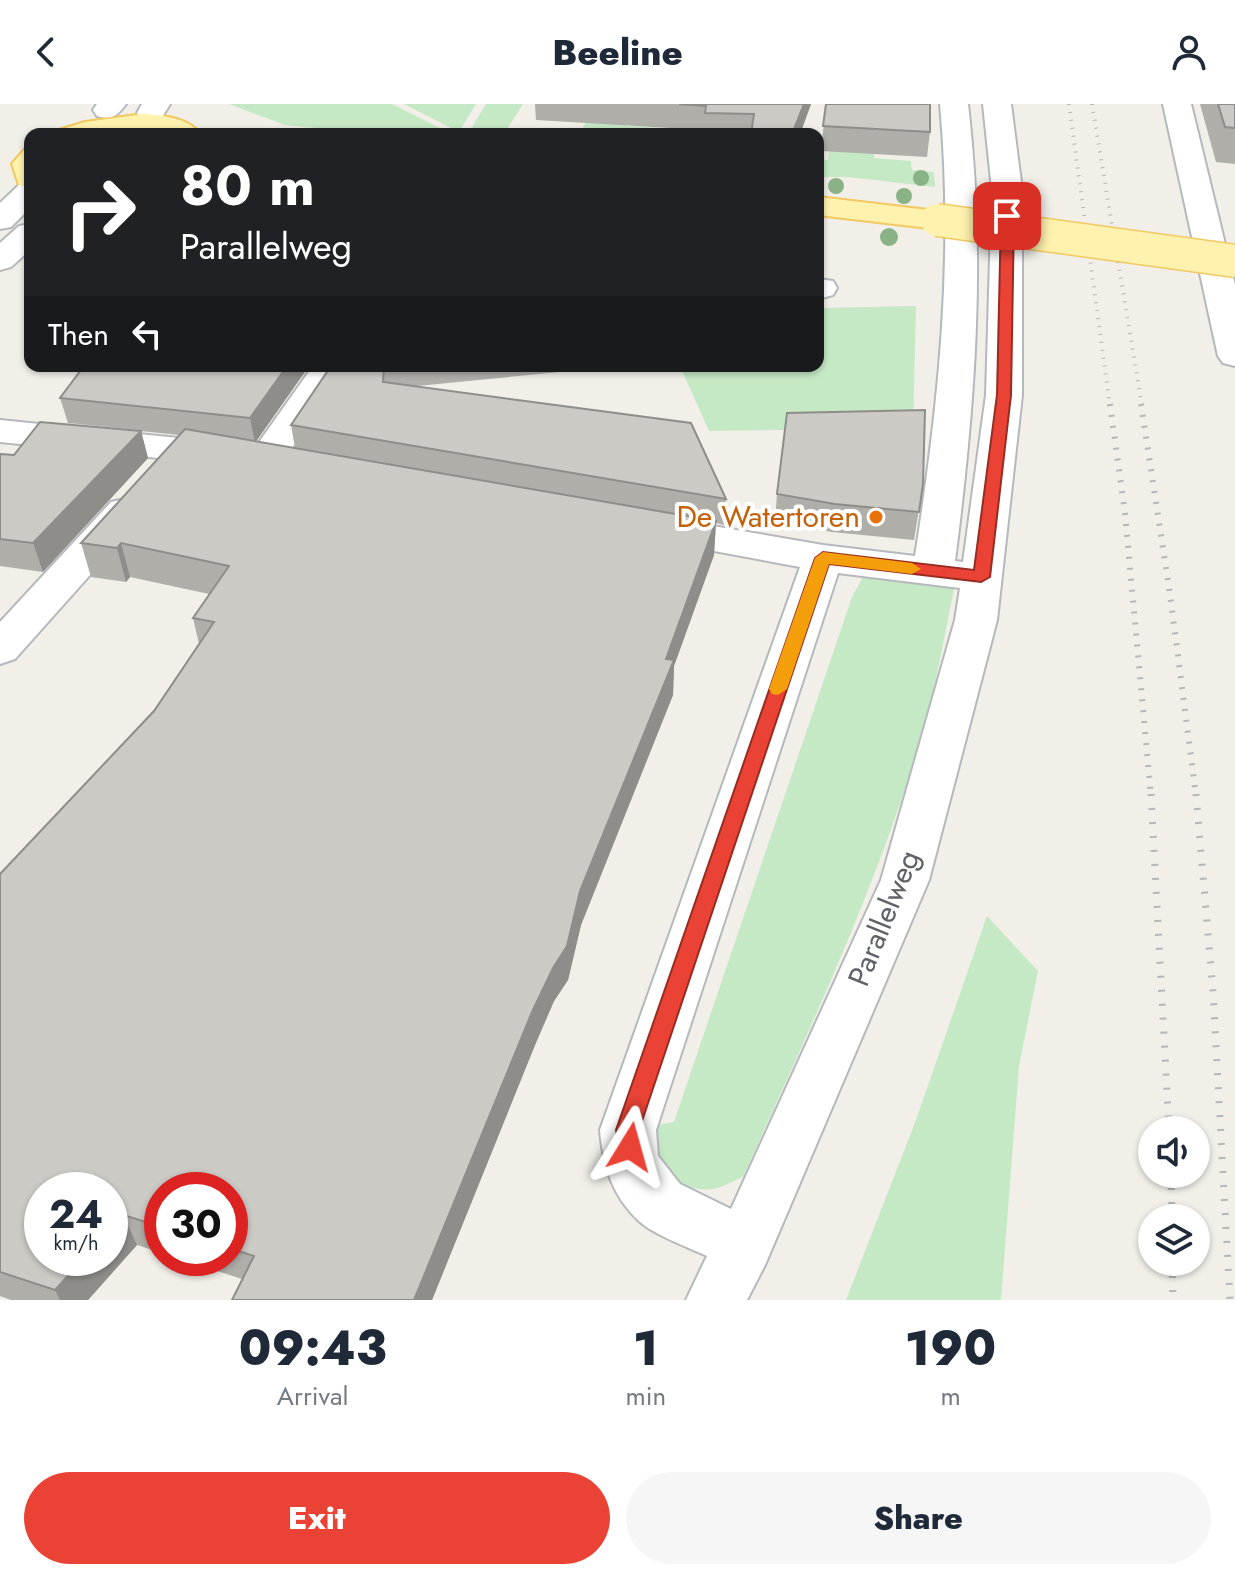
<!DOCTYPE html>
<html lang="en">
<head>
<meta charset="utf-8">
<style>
  :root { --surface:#fff; --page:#f6f6f7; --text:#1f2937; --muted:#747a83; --accent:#ea4335 }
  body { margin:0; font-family:Jost,sans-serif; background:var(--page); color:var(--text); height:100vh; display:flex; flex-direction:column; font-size:30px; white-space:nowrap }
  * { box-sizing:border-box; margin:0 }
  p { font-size:26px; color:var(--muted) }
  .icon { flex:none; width:44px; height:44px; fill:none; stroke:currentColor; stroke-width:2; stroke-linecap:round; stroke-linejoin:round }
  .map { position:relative; height:1196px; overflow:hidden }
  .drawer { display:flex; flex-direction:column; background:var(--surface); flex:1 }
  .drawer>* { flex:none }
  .top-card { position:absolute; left:24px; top:24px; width:800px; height:244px; border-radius:16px; box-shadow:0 2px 6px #0004; background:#202124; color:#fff; overflow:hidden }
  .buttons { position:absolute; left:1138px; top:1012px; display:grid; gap:16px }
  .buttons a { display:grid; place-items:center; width:72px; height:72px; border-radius:50%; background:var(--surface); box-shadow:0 2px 6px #0004; font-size:40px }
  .speed { position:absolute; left:24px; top:1068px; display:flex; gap:16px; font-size:40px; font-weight:700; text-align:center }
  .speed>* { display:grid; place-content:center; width:104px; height:104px; border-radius:50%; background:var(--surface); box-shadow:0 2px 6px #0004; line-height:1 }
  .speed small { font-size:20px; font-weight:400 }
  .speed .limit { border:12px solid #d22; background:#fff; color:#111 }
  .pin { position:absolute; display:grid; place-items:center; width:68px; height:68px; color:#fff; margin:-34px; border-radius:16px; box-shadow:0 4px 12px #0006 }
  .me { position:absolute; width:88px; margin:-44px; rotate:8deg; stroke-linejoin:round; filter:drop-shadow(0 0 6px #0008) }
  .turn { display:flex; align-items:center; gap:28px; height:168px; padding:0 24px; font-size:36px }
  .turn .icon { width:104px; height:104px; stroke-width:2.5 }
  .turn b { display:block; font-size:56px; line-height:68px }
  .then { display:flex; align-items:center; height:76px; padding:0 24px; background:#0003; gap:16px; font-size:30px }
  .eta { display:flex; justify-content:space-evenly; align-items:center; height:136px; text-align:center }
  .eta b { font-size:48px; font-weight:800; line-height:56px }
  .button { display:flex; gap:16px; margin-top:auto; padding:16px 24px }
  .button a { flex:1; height:92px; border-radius:48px; background:var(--accent); color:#fff; font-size:32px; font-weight:800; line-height:92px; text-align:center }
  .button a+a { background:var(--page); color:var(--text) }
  header { display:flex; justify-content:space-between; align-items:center; height:104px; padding:0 24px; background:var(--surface); font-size:36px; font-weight:800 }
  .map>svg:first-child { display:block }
  .green { fill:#c5e8c5 }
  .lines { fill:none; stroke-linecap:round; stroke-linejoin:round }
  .minor-casing { stroke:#b5b8bc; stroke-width:4 }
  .major-casing { stroke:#f2c960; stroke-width:4 }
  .minor { fill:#fff; fill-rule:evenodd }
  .major { fill:#fff2af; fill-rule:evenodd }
  .rail-far2 { stroke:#b6b7b8; stroke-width:4; stroke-dasharray:1 7; stroke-linecap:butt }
  .rail-far1 { stroke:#b6b7b8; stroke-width:6; stroke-dasharray:2 9; stroke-linecap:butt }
  .rail { stroke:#b6b7b8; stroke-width:7; stroke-dasharray:2 12; stroke-linecap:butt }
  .major-bridge-casing { stroke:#f2c960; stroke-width:35; stroke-linecap:butt }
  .major-bridge { stroke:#fff2af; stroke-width:32 }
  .tree { fill:#89b387 }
  .wall { fill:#afaea9 }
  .shaded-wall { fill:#8f8d8a }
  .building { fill:#cccac5; stroke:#8f8d8a; stroke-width:2 }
  .route { fill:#ea4335; stroke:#982c22; stroke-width:2 }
  .slow { fill:#f59e0b }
  .food-dot { fill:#e8710a; stroke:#fff; stroke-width:3 }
  .labels { text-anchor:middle; stroke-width:8; stroke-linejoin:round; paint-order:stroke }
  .food-label { font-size:30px; fill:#c56008; stroke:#fff; text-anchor:end }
  .street-label { font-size:30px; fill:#5f6368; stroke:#fff }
</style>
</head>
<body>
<header><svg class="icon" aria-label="back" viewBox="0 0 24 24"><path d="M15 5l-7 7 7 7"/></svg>Beeline<svg class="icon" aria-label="person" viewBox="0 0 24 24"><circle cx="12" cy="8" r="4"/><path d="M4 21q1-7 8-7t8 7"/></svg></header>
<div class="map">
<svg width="1235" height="1196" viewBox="0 0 1235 1196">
  <rect width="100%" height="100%" fill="#f1efe8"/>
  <g class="green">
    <polygon points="229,0 392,0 452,30 375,30 285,21"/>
    <polygon points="404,0 476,0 459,28"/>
    <polygon points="486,0 523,0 507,25 568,30 468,30"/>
    <polygon points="597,0 627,22 699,26 704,4 704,30 579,30"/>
    <polygon points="830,35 874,50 874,54 911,57 912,66 934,68 935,83 849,73 818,73 818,56 828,56"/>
    <polygon points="916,202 913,324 709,327 680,262 818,262 818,204"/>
    <path d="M864,471L954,485C944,533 936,582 923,628C878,781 808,928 743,1073C734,1076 722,1084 713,1085C672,1090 657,1054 653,1022L674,1018L852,493Z"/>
    <polygon points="987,812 1038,867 1019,962 1001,1196 846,1196 916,1016"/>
  </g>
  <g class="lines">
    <g class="minor-casing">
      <g id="minor">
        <path d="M97,0H126C117,12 112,16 97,12L93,6Z"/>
        <polygon points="142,0 170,0 161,15 151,17 141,15 137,9"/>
        <path d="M940,0H968C986,156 975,302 955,457L963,458L986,291L992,86L983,0H1011L1022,86V291L997,516L929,776L765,1161L747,1196H686L707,1152C688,1143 654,1131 639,1117C612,1092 603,1061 600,1026L800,463L655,436L641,433L635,424L641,415L655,412L823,441L915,452C939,301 954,153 940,0ZM838,469L960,484L955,516L881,776L731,1105L680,1080L658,1052L656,1026Z"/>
        <polygon points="1163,0 1191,0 1235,181 1235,262 1223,259 1218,252"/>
        <polygon points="30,78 30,104 11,123 0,125 0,99 19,81"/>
        <polygon points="30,120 30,146 11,163 0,166 0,139 19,122"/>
        <polygon points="818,175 833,177 837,184 833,191 818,195"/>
        <polygon points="313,262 348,262 279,363 266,366 253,363 247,355"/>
        <polygon points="0,316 228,339 241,342 247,350 241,358 228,361 0,338"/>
        <polygon points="125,395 139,398 144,407 139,416 15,555 0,560 0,518 111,398"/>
      </g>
    </g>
    <g class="major-casing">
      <g id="major">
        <path d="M144,10C163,12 188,13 200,30L144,27L46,30L85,18Z"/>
        <polygon points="30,39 30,84 19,81 12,60"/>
        <polygon points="818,93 937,107 948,109 952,116 948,123 937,125 818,111"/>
      </g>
    </g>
    <use href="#minor" class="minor"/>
    <use href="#major" class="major"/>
    <g class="rail-far2">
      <polyline points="1069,0 1110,302"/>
      <polyline points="1092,0 1142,302"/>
    </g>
    <g class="rail-far1">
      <polyline points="1110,300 1125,409 1151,692"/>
      <polyline points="1141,300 1170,490 1196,692"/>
    </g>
    <g class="rail">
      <polyline points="1151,690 1169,1026"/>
      <polyline points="1196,690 1213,888 1230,1196"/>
      <polyline points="1171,1070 1172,1114"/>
      <polyline points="1172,1158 1173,1196"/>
    </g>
    <g class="major-bridge-casing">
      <polyline id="major-bridge" points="937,116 1235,157"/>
    </g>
    <use href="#major-bridge" class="major-bridge"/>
  </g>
  <g class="tree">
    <circle cx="921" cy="74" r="8"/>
    <circle cx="836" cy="82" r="8"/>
    <circle cx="904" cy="92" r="8"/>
    <circle cx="889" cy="133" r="9"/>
  </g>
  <g class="wall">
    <polygon points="535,0 811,0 800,30 704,30 704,26 536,16"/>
    <polygon points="826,0 930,28 927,53 821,47"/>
    <polygon points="1200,0 1235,0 1235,60 1216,58"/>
    <polygon points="84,262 309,262 256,337 295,344 291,321 331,262 621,262 417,282 726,395 724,421 716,419 714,451 674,562 673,591 581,821 568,876 554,897 535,941 432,1196 232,1196 242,1175 177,1154 230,1154 230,1086 162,1086 162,1149 137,1141 88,1196 11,1196 0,1192 0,770 154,607 199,540 193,514 209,490 130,473 126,478 91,473 81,439 179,331 141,327 148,354 43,468 0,462 0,350 14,351 137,326 68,319 60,294"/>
    <polygon points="923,380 914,436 832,428 775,418 777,390"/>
  </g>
  <g class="shaded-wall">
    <polygon points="804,0 811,0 800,30 792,30"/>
    <polygon points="287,262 309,262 255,339 250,314"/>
    <polygon points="141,327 148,354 43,468 33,439"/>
    <polygon points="716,417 714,451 674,562 673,591 581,821 568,876 554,897 535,941 432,1196 414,1196 580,787"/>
    <polygon points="121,439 130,473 126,478 117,444"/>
    <polygon points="123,1111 137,1141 88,1196 60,1196 55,1186 84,1154 110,1154 110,1125"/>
  </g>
  <g class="building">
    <polygon points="679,0 804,0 792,30 751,30 754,10 705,9 706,2"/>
    <polygon points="826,0 930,0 930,28 823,22"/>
    <polygon points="1218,0 1235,0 1235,24 1225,23"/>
    <polygon points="84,262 287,262 250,314 60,294"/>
    <polygon points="331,262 384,262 383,278 691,319 726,395 291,321"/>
    <polygon points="925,306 923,380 919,408 835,400 777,390 787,309"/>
    <polygon points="40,318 141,327 33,439 0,435 0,350 14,351"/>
    <polygon points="185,325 716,417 666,555 674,556 580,787 567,842 553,864 532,908 414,1196 232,1196 254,1152 230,1144 230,1086 162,1086 162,1123 123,1111 110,1125 110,1086 42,1086 42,1154 84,1154 55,1186 0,1168 0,770 154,607 214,518 193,514 229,462 121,439 117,444 81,439"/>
  </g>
  <polygon class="route" points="1007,108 1014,112 1011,291 990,473 981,478 829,460 639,1026 641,1043 638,1050 630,1053 621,1050 616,1026 815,454 823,448 974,466 997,291 1001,112"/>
  <polygon class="slow" points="823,448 912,459 921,465 912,470 829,460 787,585 778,591 772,590 769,585 815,454"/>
  <circle class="food-dot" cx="876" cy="413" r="8"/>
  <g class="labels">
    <g class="food-label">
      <text x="860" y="423">De Watertoren</text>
    </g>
    <g class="street-label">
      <text transform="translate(884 814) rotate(-68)" y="10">Parallelweg</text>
    </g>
  </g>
</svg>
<div class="buttons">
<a><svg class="icon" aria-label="sound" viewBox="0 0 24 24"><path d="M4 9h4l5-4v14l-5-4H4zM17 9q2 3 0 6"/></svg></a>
<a><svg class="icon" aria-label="layers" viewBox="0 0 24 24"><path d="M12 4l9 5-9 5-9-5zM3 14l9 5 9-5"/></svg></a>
</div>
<div class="speed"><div>24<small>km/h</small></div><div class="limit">30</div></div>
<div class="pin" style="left:1007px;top:112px;background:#d93025"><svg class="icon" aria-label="arrive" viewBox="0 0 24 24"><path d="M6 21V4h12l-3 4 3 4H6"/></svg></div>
<svg class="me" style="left:630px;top:1043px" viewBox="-20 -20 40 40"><path d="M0-17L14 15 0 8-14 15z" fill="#ea4335" stroke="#fff" stroke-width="4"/></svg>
<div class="top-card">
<div class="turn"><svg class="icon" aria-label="right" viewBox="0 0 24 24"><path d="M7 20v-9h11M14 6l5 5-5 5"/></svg><div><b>80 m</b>Parallelweg</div></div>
<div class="then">Then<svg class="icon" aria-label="left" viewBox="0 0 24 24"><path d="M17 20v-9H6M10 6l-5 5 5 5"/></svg></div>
</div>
</div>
<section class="drawer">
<div class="eta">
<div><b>09:43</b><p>Arrival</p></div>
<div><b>1</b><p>min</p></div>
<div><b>190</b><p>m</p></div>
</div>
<div class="button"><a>Exit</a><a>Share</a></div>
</section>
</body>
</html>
